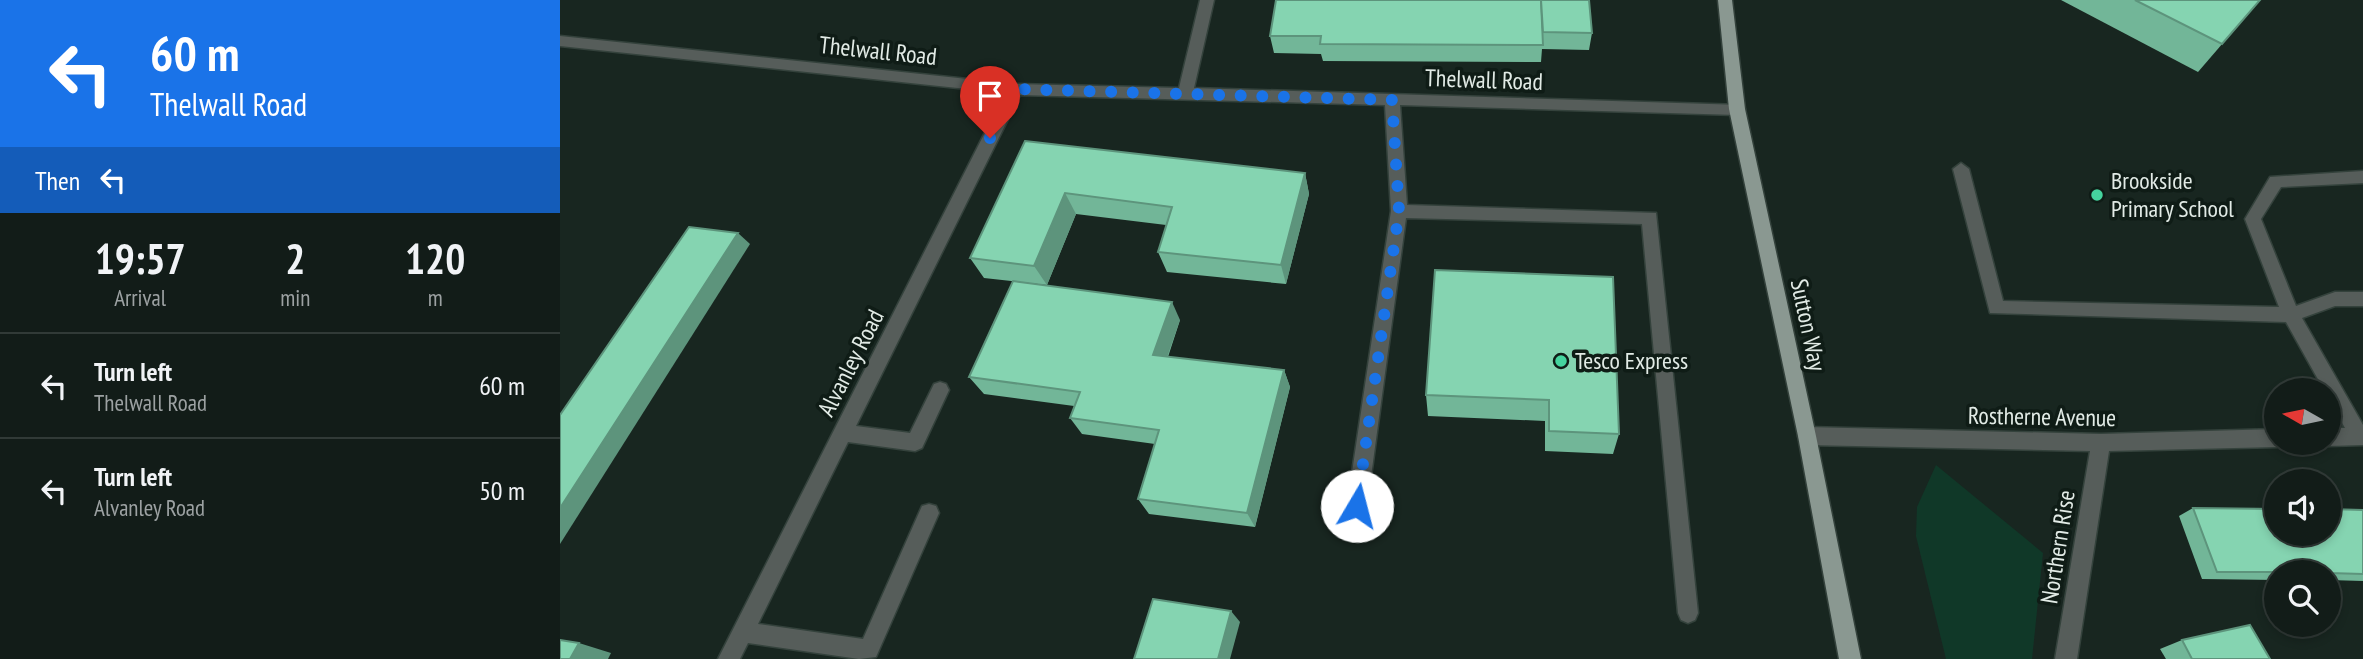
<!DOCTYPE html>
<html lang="en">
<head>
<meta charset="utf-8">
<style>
  :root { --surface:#121c18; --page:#1b2521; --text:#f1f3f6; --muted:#9ca1a2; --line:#313a37 }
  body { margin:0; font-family:"PT Sans Narrow",sans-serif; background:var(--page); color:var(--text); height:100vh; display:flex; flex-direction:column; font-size:26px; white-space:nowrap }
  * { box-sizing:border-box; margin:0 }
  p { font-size:23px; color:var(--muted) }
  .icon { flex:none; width:38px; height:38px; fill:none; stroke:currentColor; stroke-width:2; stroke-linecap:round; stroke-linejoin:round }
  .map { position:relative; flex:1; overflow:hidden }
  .side { display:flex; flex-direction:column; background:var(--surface); width:560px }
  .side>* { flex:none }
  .top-card { background:#1a73e8; color:#fff; overflow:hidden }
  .needle { width:46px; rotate:279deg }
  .tools { position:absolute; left:1704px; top:378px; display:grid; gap:14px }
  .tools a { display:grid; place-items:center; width:77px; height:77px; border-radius:50%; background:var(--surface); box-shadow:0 4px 10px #0003,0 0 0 2px var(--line); font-size:35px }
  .pin { position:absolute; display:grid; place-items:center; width:60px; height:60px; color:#fff; margin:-72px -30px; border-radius:50% 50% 50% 0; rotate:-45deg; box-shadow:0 0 7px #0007 }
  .pin .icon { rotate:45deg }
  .me { position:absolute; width:77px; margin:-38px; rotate:8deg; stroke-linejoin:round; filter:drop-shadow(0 0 5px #0008) }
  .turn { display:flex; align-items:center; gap:24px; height:147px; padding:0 35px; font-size:32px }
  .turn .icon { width:91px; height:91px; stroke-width:2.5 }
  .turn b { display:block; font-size:49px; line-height:60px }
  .then { display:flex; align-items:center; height:66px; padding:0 35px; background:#0003; gap:14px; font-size:26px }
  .eta { display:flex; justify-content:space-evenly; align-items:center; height:119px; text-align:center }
  .eta b { font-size:42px; font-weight:700; line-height:49px }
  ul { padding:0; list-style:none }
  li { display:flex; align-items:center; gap:21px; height:105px; padding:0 35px; border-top:2px solid var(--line) }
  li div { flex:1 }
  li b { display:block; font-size:26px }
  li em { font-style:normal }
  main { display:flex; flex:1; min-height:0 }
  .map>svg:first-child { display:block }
  .green { fill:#103828 }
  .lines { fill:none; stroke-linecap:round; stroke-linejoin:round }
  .minor-casing { stroke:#34423c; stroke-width:3 }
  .major-casing { stroke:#34423c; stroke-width:3 }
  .minor { fill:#565d5a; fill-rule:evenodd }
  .major { fill:#8a9891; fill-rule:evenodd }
  .wall { fill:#72b698 }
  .shaded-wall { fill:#5d947c }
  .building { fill:#85d4b1; stroke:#5d947c; stroke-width:2 }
  .route { stroke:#1a73e8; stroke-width:12; stroke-dasharray:0 21.6 }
  .poi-dot { fill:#45d49e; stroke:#0f1c16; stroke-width:2.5 }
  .labels { text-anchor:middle; stroke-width:7; stroke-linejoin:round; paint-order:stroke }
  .street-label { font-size:24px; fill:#e2ebe6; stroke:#0f1c16 }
  .poi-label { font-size:24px; fill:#e2ebe6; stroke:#0f1c16; text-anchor:start }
</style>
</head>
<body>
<main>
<section class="side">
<div class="top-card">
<div class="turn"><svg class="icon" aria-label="left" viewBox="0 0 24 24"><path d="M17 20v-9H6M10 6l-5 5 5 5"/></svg><div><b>60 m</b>Thelwall Road</div></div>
<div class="then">Then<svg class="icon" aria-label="left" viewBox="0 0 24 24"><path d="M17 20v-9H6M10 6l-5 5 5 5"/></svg></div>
</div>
<div class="eta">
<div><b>19:57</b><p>Arrival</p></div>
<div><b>2</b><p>min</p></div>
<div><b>120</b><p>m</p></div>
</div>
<ul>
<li><svg class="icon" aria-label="left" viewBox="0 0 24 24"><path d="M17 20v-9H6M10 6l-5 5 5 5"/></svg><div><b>Turn left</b><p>Thelwall Road</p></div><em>60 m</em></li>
<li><svg class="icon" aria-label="left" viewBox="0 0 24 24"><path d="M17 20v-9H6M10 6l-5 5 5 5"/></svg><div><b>Turn left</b><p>Alvanley Road</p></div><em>50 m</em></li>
</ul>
</section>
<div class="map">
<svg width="1803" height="659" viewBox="0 0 1803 659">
  <rect width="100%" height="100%" fill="#182620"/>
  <polygon class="green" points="1376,465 1483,553 1472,659 1386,659 1356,536 1357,507"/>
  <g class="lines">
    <g class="minor-casing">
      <g id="minor">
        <polygon points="640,0 654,0 634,88 1182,105 1185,109 1177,115 840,105 847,205 1096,213 1138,613 1135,620 1128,623 1121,620 1118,613 1082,224 846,218 807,506 804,513 797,515 790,513 787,506 831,211 825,105 460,95 296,426 350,433 374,384 380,382 386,384 389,390 362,448 355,451 288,442 198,624 303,639 362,506 369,504 376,506 379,513 316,657 299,659 188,643 180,659 158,659 445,93 0,46 0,36 455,84 619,88"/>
        <polygon points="1401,163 1409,169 1443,301 1719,307 1685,219 1710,177 1803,171 1803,183 1721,187 1701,219 1736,306 1775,292 1803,292 1803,306 1775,306 1742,318 1803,425 1803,445 1769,446 1762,443 1769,443 1769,428 1785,428 1769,400 1769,390 1764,390 1726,322 1430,313 1393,169"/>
        <polygon points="1247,427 1541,434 1717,429 1717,443 1724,443 1717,447 1549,451 1517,659 1495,659 1530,451 1247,445 1240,442 1238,436 1240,430"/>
      </g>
    </g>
    <g class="major-casing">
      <polygon id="major" points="1158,0 1172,0 1185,109 1256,436 1301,659 1279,659 1238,436 1169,109"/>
    </g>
    <use href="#minor" class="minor"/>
    <use href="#major" class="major"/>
  </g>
  <g class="wall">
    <polygon points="716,0 1032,33 1029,50 982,49 981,62 763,61 761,54 714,53 710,36"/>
    <polygon points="1501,0 1700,0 1638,72"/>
    <polygon points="465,141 745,173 749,194 726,284 607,272 598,252 606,225 516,214 487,285 424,278 410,258"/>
    <polygon points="875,270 1059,434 1053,454 985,451 985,421 868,416 866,395"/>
    <polygon points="620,320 608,357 724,370 730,387 695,527 589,514 578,499 595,444 522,434 510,418 514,406 424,394 409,377"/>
    <polygon points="1633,508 1803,510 1803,581 1769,580 1769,572 1717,572 1717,580 1642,579 1619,516"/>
    <polygon points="1622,640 1710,659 1606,659 1600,649"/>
  </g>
  <g class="shaded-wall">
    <polygon points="745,173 749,194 726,284 721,265"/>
    <polygon points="505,193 516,214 487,285 474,266"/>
    <polygon points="178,233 190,244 0,544 0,508"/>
    <polygon points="612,302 620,320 602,372 593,355"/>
    <polygon points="724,370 730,387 695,527 687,513"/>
    <polygon points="671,611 680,622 670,659 658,659"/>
    <polygon points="19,643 51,653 48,659 10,659"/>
  </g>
  <g class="building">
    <polygon points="716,0 981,0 983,45 760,44 761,36 710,36"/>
    <polygon points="981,0 1029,0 1032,33 983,32"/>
    <polygon points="1575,0 1700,0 1662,44"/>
    <polygon points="465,141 745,173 721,265 598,252 612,207 505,193 474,266 410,258"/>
    <polygon points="129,227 178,233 0,508 0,415"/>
    <polygon points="875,270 1053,277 1059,434 989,431 989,400 866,395"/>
    <polygon points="453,281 612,302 593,355 724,370 687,513 578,499 599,430 510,418 520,392 409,377"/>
    <polygon points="1633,508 1717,509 1717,534 1769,534 1769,509 1803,510 1803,574 1769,573 1769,572 1657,572"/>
    <polygon points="593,599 671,611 658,659 574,659"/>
    <polygon points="1690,625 1710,659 1632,659 1622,640"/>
    <polygon points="0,640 19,643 10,659 0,659"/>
  </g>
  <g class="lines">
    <polyline class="route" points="430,138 455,89 832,100 839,211 797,506"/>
  </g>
  <g class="poi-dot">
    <circle cx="1537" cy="195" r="7"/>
    <circle cx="1001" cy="361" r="7"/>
  </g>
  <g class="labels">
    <g class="street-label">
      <text transform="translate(318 51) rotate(6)" y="8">Thelwall Road</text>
      <text transform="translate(924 80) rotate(2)" y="8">Thelwall Road</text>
      <text transform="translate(1248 325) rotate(78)" y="8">Sutton Way</text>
      <text transform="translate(291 363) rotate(-63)" y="8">Alvanley Road</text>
      <text transform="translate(1482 417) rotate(1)" y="8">Rostherne Avenue</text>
      <text transform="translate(1498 547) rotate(-81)" y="8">Northern Rise</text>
    </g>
    <g class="poi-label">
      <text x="1551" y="189">Brookside<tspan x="1551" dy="28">Primary School</tspan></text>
      <text x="1015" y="369">Tesco Express</text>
    </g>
  </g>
</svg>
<div class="tools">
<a><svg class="needle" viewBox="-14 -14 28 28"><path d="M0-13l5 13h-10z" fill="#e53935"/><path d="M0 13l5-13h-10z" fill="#9ca1a2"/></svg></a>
<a><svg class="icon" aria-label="sound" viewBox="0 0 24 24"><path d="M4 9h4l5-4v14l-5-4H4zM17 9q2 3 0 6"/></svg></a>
<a><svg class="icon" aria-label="search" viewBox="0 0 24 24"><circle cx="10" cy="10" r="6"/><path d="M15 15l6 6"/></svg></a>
</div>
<div class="pin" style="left:430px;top:138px;background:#d93025"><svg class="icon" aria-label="arrive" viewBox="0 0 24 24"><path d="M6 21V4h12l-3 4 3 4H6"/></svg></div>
<svg class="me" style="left:797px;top:506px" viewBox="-20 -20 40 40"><circle r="19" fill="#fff"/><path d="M0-13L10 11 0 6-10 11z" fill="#1a73e8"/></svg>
</div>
</main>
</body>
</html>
